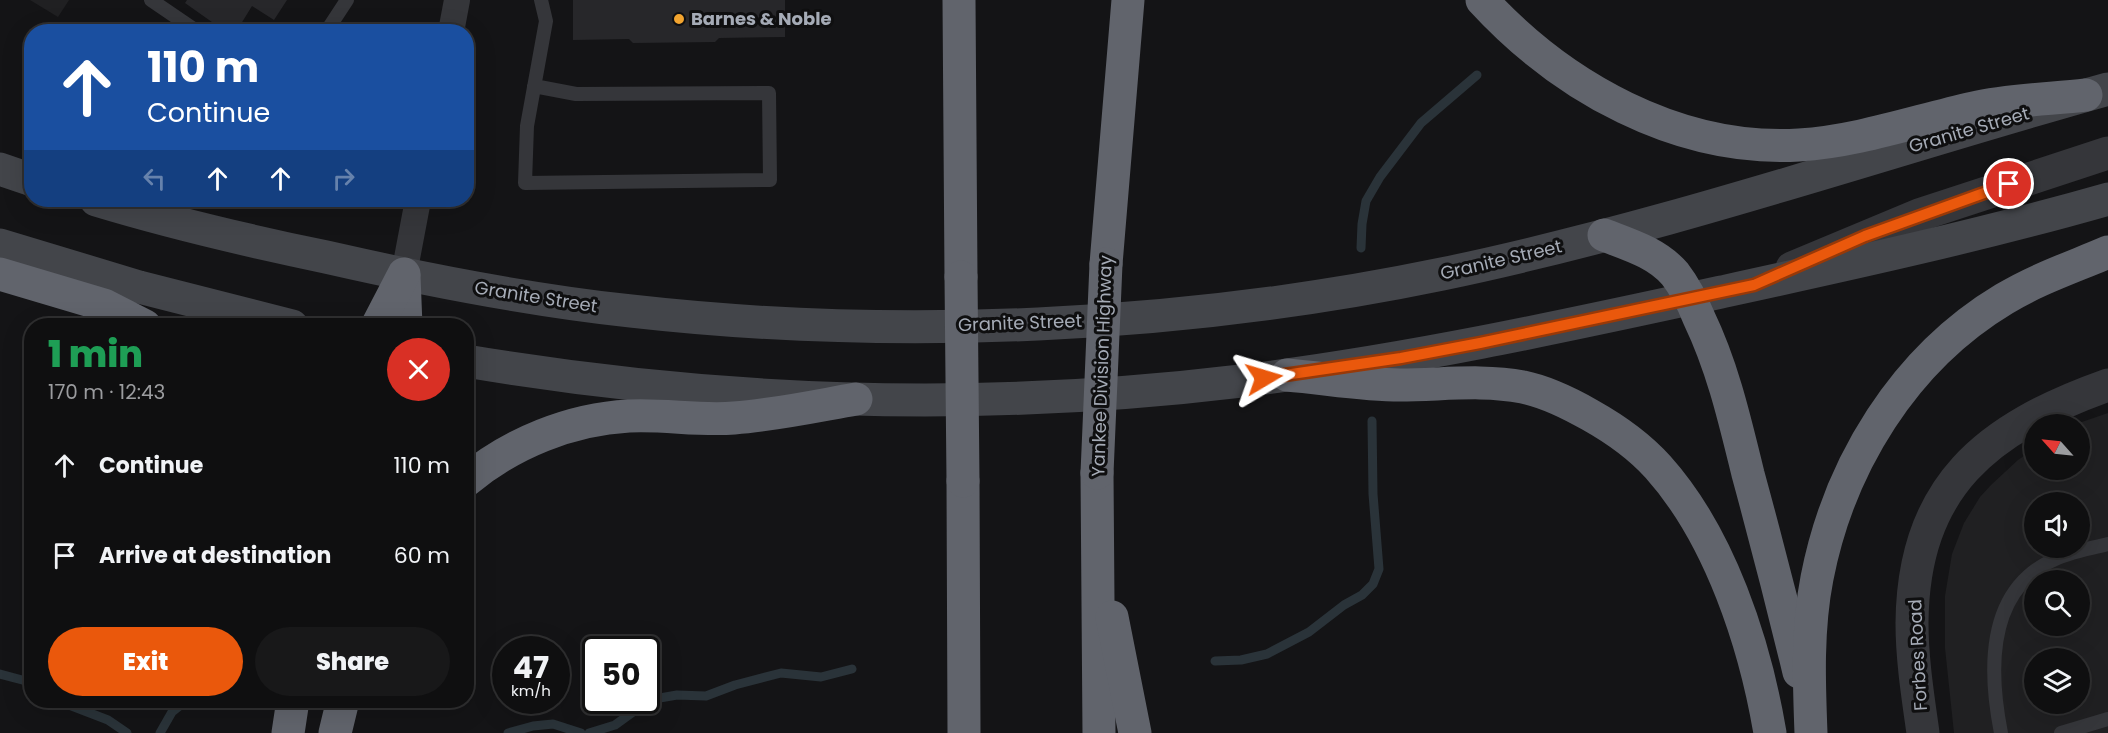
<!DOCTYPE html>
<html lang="en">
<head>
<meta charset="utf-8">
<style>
  :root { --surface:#0f0f10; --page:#181819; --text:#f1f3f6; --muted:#9b9c9f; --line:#2f2f30; --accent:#ea580c }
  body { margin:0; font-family:Poppins,sans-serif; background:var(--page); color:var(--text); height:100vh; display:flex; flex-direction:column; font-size:22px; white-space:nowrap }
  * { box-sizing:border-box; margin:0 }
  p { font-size:20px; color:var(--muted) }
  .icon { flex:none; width:33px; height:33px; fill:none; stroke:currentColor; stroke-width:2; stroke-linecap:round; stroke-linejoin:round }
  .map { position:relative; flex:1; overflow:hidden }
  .sheet { position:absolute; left:24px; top:318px; width:450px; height:390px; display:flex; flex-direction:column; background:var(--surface); border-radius:24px; box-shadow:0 6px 24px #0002,0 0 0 2px var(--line) }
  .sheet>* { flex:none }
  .top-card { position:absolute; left:24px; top:24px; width:450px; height:183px; border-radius:24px; box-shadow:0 6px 24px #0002,0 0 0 2px var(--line); background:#1a4fa0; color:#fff; overflow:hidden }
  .needle { width:39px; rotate:297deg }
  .fabs { position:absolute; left:2024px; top:414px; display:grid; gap:12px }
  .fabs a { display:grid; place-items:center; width:66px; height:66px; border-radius:50%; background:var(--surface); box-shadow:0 6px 24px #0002,0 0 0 2px var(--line); font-size:30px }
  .speed { position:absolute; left:492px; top:636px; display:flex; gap:12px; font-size:30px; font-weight:700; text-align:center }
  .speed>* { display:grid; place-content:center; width:78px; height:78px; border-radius:50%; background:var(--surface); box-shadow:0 6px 24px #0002,0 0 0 2px var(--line); line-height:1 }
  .speed small { font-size:15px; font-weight:400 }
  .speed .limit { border:3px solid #111; border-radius:9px; background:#fff; color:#111 }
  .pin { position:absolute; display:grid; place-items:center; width:51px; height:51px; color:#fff; margin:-26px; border:3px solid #fff; border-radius:50%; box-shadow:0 2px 6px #0007 }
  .me { position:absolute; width:66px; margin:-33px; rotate:83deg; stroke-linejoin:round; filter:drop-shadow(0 0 4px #0008) }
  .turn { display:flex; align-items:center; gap:21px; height:126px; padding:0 24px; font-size:27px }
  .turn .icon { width:78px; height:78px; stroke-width:2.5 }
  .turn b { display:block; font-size:42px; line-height:51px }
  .lanes { display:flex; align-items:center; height:57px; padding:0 24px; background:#0003; justify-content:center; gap:30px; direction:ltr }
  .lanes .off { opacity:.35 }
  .round { display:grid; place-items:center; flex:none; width:63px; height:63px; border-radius:32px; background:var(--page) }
  .summary { display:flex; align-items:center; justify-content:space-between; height:102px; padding:0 24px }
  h1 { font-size:36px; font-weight:800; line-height:45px; color:#1e9e55 }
  .button { display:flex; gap:12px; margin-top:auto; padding:12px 24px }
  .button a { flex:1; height:69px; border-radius:36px; background:var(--accent); color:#fff; font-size:24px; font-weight:800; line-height:69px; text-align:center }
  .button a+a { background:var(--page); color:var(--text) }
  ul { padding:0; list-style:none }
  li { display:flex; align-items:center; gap:18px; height:90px; padding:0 24px }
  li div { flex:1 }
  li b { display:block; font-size:22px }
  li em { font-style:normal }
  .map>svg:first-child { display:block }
  .built { fill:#202022; fill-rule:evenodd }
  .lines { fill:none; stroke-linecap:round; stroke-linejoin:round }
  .stream { stroke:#2a3339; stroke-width:9 }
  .building { fill:#27272a }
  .service { stroke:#35363a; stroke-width:14 }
  .minor { stroke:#35363a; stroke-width:26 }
  .tertiary { stroke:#35363a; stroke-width:33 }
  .secondary { stroke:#43454a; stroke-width:33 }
  .motorway { stroke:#61646c; stroke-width:33 }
  .motorway-bridge { stroke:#61646c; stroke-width:33 }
  .route-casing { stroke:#983908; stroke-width:15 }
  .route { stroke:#ea580c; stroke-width:10 }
  .poi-dot { fill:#f2a42f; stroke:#0f0f10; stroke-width:2 }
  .labels { text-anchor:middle; stroke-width:6; stroke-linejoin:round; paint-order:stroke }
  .poi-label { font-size:18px; font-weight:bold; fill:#a5abb6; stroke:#0f0f10; text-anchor:start }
  .street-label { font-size:18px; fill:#a5abb6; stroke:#0f0f10 }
</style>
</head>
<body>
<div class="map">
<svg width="2108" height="733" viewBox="0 0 2108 733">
  <rect width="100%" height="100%" fill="#141416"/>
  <g class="built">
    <polygon points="30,0 69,0 58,17"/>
    <path d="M2108,413V733H1954L1945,648V596L1952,554L1964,523L1980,497L1991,485L2018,460L2034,449V470H2079V424H2076ZM2034,502H2079V548H2034ZM2034,580H2079V626H2034ZM2034,658H2079V704H2034Z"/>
  </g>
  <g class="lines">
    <g class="stream">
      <polyline points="1361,248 1362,224 1366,201 1380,177 1421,123 1477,75"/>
      <polyline points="1215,661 1241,660 1267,654 1309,632 1344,605 1362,595 1373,584 1379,569 1373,494 1372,421"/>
      <polyline points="0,674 26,681 32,685"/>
      <polyline points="56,700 108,720 127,733"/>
      <polyline points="160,733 172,712 187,700"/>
      <polyline points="508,733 533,726 553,724 581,733"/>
      <polyline points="589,733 615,725 637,709 654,699 677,695 706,696 735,685 781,673 821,677 852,669"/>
    </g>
  </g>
  <g class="building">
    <polygon points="187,0 287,0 274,20 252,6 236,32 226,32 185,3"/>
    <polygon points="573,0 785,0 785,37 719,38 715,42 633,43 629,39 573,40"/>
  </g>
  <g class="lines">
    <g class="service">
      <polyline points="151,0 198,32"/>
      <polyline points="326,32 347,0"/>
      <polyline points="534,86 576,94 769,93 770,180 525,183 527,126 546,21 541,0"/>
      <path d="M2001,733C1989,672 1986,593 2051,561C2068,552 2089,549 2108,544"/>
      <polyline points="2061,733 2108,719"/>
    </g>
    <g class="minor">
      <polyline points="451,32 457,0"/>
      <polyline points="404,274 418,200"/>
    </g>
    <g class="tertiary">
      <polyline points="1792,268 1919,215 2108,153"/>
      <path d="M1923,733C1918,697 1912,660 1912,623C1913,486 1987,428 2108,385"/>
    </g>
    <g class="secondary">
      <polyline points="0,169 32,180"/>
      <path d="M96,200C172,223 249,241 326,257C427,280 528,300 631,311C896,341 1181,328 1442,274C1668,227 1886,151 2108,89"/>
      <polyline points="0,245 139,287 292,326"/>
      <path d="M466,361C722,404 984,412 1241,381C1405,361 1565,326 1726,291C1854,263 1982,235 2108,199"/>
    </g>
    <g class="motorway">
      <polyline points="959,0 961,277"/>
      <path d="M1482,0C1562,87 1678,152 1799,145C1859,141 1915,121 1973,108C2008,100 2050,99 2086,95"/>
      <path d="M1604,235C1630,245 1657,253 1675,274C1685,287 1693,303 1699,318C1723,368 1735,421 1748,474C1766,540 1783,606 1799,672"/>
      <polyline points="1106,264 1128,0"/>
      <polyline points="0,274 104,305 145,326"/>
      <polyline points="404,276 406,326"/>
      <polyline points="377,326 404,274"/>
      <path d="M1287,375C1324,378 1363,385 1400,385C1441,385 1482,379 1523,387C1547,392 1569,403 1590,415C1615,429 1639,446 1658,467C1720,536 1755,644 1770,733"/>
      <polyline points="1097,473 1099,733"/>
      <path d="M466,481C511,443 571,419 629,416C664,414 699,421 734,418C775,415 816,406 856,399"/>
      <polyline points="963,481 964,733"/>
      <polyline points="1112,617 1135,733"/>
      <polyline points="288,733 293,700"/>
      <polyline points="335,733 343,700"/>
      <path d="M1811,733C1809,682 1807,629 1817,578C1839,465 1904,359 2004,299C2037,279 2073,267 2108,252"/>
    </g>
    <g class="motorway-bridge">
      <polyline points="961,277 963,481"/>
      <polyline points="1097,473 1106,264"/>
    </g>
  </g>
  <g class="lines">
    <g class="route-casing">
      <polyline id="route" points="1264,378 1401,358 1480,343 1754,285 1865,236 2009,184"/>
    </g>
    <use href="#route" class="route"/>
  </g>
  <circle class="poi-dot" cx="679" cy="19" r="6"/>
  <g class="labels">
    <g class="poi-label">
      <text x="691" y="25">Barnes &amp; Noble</text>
    </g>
    <g class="street-label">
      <text transform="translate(1969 130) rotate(-16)" y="6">Granite Street</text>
      <text transform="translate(1501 260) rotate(-13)" y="6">Granite Street</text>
      <text transform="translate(536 297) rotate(9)" y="6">Granite Street</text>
      <text transform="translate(1020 323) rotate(-2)" y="6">Granite Street</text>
      <text transform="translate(1102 366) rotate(-88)" y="6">Yankee Division Highway</text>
      <text transform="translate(1918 655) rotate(-93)" y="6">Forbes Road</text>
    </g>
  </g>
</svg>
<div class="fabs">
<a><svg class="needle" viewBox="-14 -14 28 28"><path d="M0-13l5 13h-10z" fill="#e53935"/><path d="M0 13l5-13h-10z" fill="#9b9c9f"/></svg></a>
<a><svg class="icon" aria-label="sound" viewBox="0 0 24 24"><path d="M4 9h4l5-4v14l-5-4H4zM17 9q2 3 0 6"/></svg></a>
<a><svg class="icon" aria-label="search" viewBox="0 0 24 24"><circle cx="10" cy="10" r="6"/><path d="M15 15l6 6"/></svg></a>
<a><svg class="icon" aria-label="layers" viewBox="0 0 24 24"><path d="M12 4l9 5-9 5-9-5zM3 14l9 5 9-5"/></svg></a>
</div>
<div class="speed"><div>47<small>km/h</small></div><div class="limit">50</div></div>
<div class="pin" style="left:2009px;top:184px;background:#d93025"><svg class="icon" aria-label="arrive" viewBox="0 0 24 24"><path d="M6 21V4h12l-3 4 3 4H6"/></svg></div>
<svg class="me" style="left:1264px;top:378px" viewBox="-20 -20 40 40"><path d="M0-17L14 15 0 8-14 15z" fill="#ea580c" stroke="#fff" stroke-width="4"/></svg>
<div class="top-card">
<div class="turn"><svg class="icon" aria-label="ahead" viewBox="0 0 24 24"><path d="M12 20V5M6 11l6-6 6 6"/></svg><div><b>110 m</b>Continue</div></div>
<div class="lanes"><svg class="icon off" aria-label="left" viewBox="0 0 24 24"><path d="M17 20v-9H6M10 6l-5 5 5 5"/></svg><svg class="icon" aria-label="ahead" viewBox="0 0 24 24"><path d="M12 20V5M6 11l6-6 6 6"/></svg><svg class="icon" aria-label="ahead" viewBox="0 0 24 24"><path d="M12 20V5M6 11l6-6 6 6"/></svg><svg class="icon off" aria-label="right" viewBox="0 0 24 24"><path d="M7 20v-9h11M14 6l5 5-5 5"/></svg></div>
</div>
<section class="sheet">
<div class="summary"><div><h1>1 min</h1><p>170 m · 12:43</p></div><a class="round" style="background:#d93025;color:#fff"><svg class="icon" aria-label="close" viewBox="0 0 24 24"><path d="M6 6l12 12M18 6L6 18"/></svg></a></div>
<ul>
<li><svg class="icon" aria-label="ahead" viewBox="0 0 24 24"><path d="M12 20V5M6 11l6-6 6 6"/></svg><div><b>Continue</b></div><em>110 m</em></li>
<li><svg class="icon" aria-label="arrive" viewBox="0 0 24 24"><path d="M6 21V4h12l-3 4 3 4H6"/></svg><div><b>Arrive at destination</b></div><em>60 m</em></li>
</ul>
<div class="button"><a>Exit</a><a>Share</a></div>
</section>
</div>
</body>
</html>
